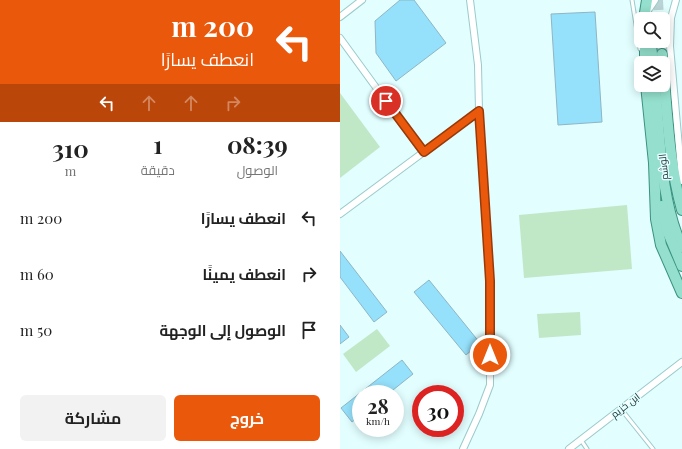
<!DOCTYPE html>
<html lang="ar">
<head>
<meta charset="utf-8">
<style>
  :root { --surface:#fff; --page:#f2f2f2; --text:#222; --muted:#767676; --accent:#ea580c }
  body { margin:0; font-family:"Playfair Display",Cairo,serif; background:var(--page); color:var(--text); direction:rtl; height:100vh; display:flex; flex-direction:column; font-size:15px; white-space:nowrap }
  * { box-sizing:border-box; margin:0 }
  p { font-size:13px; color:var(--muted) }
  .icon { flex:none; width:22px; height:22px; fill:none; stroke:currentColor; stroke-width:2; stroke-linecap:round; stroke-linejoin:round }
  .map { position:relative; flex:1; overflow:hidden; direction:ltr }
  .side { display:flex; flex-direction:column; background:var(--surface); width:340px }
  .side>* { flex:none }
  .banner { background:#ea580c; color:#fff; overflow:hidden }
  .tools { position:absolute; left:294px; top:12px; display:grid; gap:8px }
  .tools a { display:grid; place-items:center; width:36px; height:36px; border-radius:6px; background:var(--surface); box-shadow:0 2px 10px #0003; font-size:20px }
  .speed { position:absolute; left:12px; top:385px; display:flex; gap:8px; font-size:20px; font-weight:700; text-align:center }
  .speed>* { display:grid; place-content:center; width:52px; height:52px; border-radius:50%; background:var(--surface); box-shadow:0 2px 10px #0003; line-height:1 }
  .speed small { font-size:10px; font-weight:400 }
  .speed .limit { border:6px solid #d22; background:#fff; color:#111 }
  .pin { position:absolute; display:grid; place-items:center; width:34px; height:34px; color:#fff; margin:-17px; border:2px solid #fff; border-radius:50%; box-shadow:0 1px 4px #0007 }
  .me { position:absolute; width:44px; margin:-22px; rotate:0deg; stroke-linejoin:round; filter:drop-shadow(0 0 3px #0008) }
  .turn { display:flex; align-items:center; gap:14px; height:84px; padding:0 20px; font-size:18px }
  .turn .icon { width:52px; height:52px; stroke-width:2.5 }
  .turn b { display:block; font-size:28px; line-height:34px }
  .lanes { display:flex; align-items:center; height:38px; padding:0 20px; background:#0003; justify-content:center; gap:20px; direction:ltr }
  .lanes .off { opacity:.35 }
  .eta { display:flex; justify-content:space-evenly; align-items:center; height:68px; text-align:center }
  .eta b { font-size:24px; font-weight:700; line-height:28px }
  .primary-button { display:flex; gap:8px; margin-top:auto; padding:8px 20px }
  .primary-button a { flex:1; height:46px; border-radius:6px; background:var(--accent); color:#fff; font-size:16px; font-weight:700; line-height:46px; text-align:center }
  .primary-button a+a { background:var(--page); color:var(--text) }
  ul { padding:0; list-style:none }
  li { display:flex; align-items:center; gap:12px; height:56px; padding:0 20px }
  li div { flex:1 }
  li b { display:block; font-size:15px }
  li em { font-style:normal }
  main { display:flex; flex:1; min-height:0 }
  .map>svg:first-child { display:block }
  .green { fill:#c0e8c7 }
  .building { fill:#95e0fb; stroke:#8eb6c5 }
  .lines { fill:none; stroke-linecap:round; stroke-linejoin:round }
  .primary-tunnel { stroke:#bad4d5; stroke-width:10; stroke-dasharray:10 5; stroke-linecap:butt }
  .service-casing { stroke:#9ccacb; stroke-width:5 }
  .minor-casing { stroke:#9ccacb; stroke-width:8 }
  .primary-casing { stroke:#3a927f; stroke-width:12 }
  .service { stroke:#fff; stroke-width:3 }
  .minor { stroke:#fff; stroke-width:6 }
  .primary { stroke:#94dfcd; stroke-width:10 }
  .route-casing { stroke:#983908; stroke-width:10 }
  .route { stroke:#ea580c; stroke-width:7 }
  .labels { text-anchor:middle; stroke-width:3; stroke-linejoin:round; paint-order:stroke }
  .street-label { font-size:10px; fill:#192b2c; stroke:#e2feff }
</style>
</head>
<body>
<main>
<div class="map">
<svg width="342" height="449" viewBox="0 0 342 449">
  <rect width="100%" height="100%" fill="#e2feff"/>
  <g class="green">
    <polygon points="0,93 40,147 0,178"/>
    <polygon points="287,205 292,269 184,278 179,215"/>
    <polygon points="240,312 241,335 199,338 197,314"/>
    <polygon points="37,329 50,346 16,372 3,354"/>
  </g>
  <g class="building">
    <polygon points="60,0 74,0 106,43 56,81 36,53 35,21"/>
    <polygon points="255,12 262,122 218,125 211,14"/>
    <polygon points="0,251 47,312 34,322 0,277"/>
    <polygon points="89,280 140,343 126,355 74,292"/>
    <polygon points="0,325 9,337 0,344"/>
    <polygon points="62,360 73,374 48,394 21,394 21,415 12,422 1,408"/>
  </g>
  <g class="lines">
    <g class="primary-tunnel">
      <polyline points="318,0 319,19"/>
      <polyline points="321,41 322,54"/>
    </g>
    <g class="service-casing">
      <g id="service">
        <polyline points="292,0 300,49"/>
        <polyline points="281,409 313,449"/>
        <polyline points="241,440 247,449"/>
      </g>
    </g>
    <g class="minor-casing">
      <g id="minor">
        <polyline points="336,0 331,18 330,46 342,181"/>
        <polyline points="307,12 315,0"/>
        <polyline points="0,17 22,0"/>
        <polyline points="0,38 83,152"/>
        <polyline points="0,214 139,111"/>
        <polyline points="123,449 139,414 150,385 150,281 139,111 138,65 130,0"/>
        <polyline points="229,449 342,362"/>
      </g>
    </g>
    <g class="primary-casing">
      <g id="primary">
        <polyline points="304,19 307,0"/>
        <polyline points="305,41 305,63"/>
        <polyline points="311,45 313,63"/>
        <path d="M322,54C327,106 328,160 342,210"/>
        <polyline points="306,85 314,163 316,219 321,245 342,293"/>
        <path d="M315,85C320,136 320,200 342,247"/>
        <polyline points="322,206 327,230 342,266"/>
      </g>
    </g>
    <use href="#service" class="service"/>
    <use href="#minor" class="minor"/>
    <use href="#primary" class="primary"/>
  </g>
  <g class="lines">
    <g class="route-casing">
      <polyline id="route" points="46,101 84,152 139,111 150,281 150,355"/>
    </g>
    <use href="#route" class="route"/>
  </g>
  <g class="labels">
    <g class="street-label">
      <text transform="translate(323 167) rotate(-96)" y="4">الوشم</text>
      <text transform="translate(285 405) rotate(-38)" y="4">ابن خزيم</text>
    </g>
  </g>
</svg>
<div class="tools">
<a><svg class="icon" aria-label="search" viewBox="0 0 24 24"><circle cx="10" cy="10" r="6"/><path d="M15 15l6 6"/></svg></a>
<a><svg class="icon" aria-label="layers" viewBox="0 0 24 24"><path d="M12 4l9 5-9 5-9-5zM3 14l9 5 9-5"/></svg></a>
</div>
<div class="speed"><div>28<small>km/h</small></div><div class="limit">30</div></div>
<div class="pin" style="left:46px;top:101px;background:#d93025"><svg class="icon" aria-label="arrive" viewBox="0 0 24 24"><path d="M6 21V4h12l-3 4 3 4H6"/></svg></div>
<svg class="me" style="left:150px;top:355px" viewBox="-20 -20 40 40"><circle r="17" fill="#ea580c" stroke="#fff" stroke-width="3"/><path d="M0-11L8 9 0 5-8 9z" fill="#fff"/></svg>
</div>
<section class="side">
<div class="banner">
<div class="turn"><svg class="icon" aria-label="left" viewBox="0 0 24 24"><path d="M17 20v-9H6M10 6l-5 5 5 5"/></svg><div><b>200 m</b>انعطف يسارًا</div></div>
<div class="lanes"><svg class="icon" aria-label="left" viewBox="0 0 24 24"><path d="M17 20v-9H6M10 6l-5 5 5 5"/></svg><svg class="icon off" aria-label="ahead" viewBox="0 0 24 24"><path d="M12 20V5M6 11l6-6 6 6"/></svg><svg class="icon off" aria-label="ahead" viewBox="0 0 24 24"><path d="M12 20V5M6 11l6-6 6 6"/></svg><svg class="icon off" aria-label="right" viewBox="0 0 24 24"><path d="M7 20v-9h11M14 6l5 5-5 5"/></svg></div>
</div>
<div class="eta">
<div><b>08:39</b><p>الوصول</p></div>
<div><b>1</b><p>دقيقة</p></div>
<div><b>310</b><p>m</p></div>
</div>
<ul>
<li><svg class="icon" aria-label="left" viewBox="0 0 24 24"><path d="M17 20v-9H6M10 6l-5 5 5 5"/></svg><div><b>انعطف يسارًا</b></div><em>200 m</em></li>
<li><svg class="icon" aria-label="right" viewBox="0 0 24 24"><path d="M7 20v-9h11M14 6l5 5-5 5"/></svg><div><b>انعطف يمينًا</b></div><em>60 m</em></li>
<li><svg class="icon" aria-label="arrive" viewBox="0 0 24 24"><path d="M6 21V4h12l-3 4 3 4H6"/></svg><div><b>الوصول إلى الوجهة</b></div><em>50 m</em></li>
</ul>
<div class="primary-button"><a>خروج</a><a>مشاركة</a></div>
</section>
</main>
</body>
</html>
